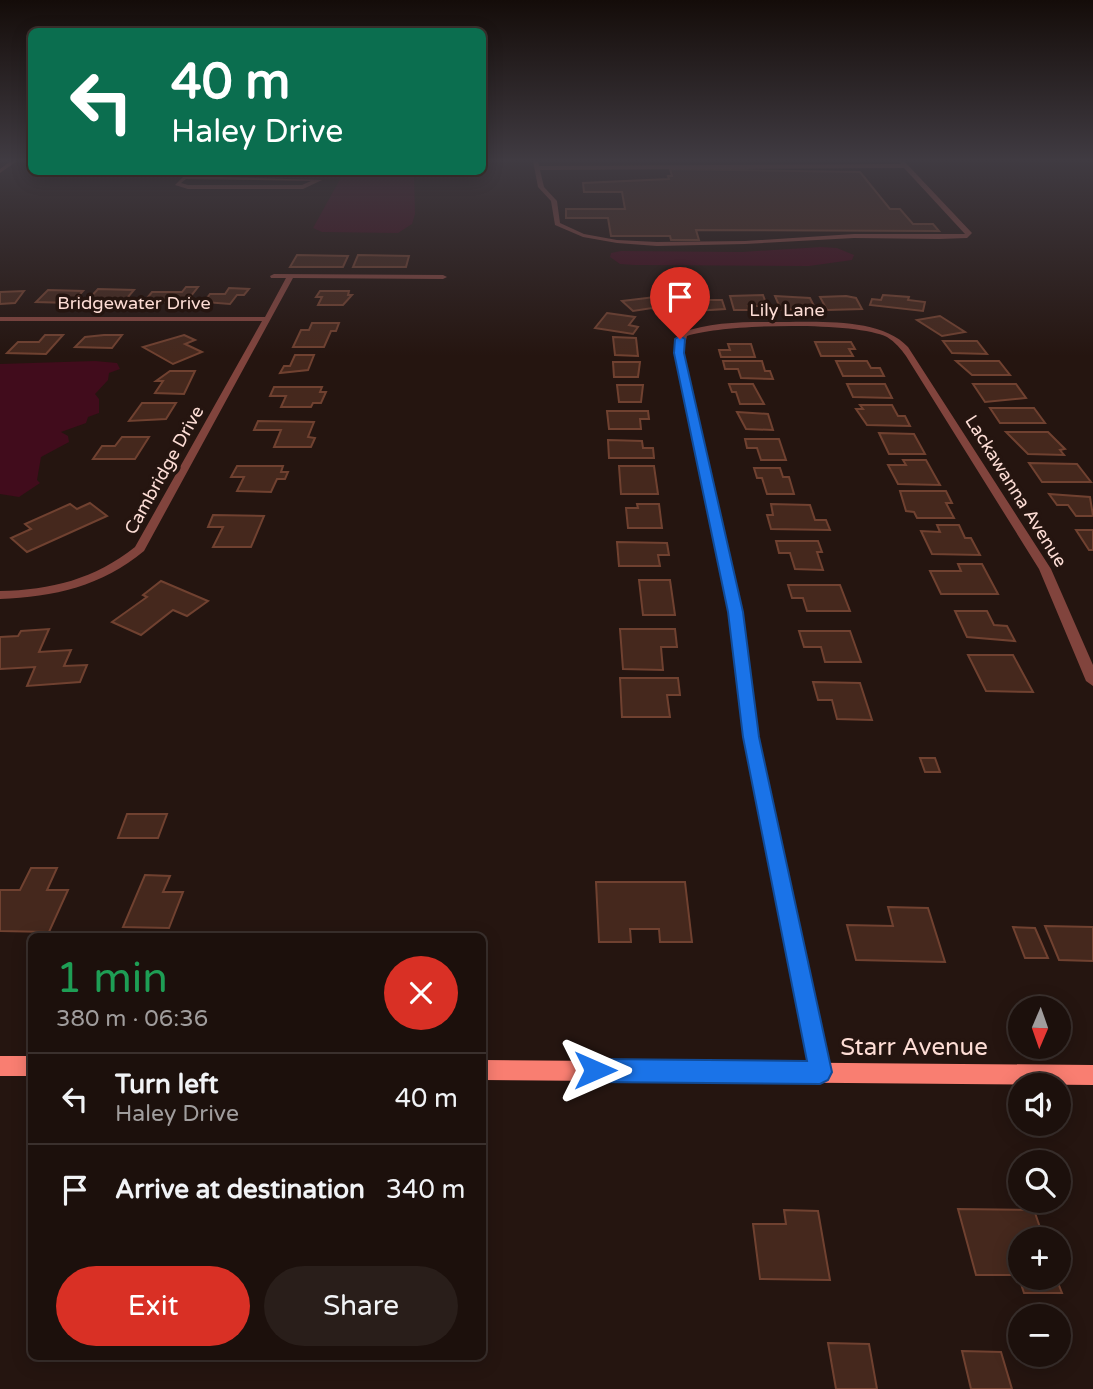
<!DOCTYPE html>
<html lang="en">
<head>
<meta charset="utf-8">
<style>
  :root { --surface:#1c100c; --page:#291e1a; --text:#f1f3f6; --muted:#a09d9d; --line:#3a302d; --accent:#d93025 }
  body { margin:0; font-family:"Varela Round",sans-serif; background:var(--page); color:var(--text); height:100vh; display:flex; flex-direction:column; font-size:26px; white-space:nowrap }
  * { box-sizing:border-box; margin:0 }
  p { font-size:23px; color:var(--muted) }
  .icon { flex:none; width:38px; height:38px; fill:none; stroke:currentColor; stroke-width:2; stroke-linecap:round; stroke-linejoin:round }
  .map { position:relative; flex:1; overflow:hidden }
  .panel { position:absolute; left:28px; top:933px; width:458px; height:427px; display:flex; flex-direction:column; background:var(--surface); border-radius:10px; box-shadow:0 4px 18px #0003,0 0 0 2px var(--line) }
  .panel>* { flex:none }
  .top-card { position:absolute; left:28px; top:28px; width:458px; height:147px; border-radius:10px; box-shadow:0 4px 18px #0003,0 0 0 2px var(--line); background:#0b6e4f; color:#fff; overflow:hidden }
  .needle { width:46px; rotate:182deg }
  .fabs { position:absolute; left:1008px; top:996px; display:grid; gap:14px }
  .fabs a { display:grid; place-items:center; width:63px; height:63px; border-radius:50%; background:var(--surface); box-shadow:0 4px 18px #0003,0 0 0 2px var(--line); font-size:35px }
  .pin { position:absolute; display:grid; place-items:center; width:60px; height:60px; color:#fff; margin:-72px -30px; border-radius:50% 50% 50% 0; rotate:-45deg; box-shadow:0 0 7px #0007 }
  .pin .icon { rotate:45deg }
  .me { position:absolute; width:77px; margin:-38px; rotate:90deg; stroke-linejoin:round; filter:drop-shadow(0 0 5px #0008) }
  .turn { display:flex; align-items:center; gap:24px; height:147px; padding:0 28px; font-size:32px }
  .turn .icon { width:91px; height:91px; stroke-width:2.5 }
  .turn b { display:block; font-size:49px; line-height:60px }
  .round { display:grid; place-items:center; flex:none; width:74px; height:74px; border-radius:37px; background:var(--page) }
  .summary { display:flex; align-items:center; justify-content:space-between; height:119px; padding:0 28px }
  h1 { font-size:42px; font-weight:600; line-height:52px; color:#1e9e55 }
  .primary-button { display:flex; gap:14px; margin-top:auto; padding:14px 28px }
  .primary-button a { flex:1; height:80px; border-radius:42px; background:var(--accent); color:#fff; font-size:28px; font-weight:600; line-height:80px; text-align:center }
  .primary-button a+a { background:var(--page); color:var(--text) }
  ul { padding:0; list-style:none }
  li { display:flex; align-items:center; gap:21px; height:91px; padding:0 28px; border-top:2px solid var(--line) }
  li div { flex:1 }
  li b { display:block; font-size:26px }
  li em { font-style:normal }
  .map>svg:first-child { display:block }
  .water { fill:#410c1c }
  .building { fill:#45281d; stroke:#704130; stroke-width:2 }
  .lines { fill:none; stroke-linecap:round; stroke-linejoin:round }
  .lane { fill:#81443d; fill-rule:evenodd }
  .street { fill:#81443d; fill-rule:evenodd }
  .secondary { fill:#f97e71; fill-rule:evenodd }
  .route { fill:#1a73e8; stroke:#114b97; stroke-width:2 }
  .labels { text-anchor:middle; stroke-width:7; stroke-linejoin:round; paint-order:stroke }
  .far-street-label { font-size:18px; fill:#fdddd5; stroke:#251510 }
  .near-street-label { font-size:24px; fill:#fdddd5; stroke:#251510 }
</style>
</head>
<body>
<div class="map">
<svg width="1093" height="1389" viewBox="0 0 1093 1389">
  <rect width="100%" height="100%" fill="#251510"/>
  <g class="water">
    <polygon points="344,172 414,172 415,214 412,224 398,233 322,232 313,228"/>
    <polygon points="821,247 837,248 854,255 852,260 809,266 635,265 620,264 610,257 611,253 621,251 742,252"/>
    <polygon points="95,361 117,363 120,369 109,373 108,380 95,394 99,399 99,413 88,417 86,423 61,432 68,436 69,442 41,457 37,480 40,483 19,497 0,494 0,364"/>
  </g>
  <g class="building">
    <polygon points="670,169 860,172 890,209 900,209 913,224 933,224 939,231 696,230 699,240 671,240 670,236 611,236 608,218 566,218 566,209 625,209 622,192 584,192 583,183 669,179 668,176 672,176"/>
    <polygon points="297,255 348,256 343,267 290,267"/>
    <polygon points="358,255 409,256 406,267 353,267"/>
    <polygon points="186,287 198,287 187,301 143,303 152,292 182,292"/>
    <polygon points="229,288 249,289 244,295 237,295 230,304 204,302 210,294 225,294"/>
    <polygon points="98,289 134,290 122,304 107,303 111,299 88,300"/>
    <polygon points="48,290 83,291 72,303 36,302"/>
    <polygon points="24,291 15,303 0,304 0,292"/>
    <polygon points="320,291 349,291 348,295 352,295 343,305 318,305 322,297 316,297"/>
    <polygon points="763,295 767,306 748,306 749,310 734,310 730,296"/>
    <polygon points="883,295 909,297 908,300 925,302 923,311 870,305 872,299 881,300"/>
    <polygon points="775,296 810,298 815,308 781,310"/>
    <polygon points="846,296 856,298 862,309 827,310 820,297"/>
    <polygon points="655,297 671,313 658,314 652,308 633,311 622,301"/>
    <polygon points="693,300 722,300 725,309 695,311"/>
    <polygon points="607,313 635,317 629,325 638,327 633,334 595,328"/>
    <polygon points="940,316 965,332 942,336 917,320"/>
    <polygon points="312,323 339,323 336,331 331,331 324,347 293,347 301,330 309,330"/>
    <polygon points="45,335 63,335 46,354 7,353 18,342 39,342"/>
    <polygon points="104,335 122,335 112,348 75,347 85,337"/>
    <polygon points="184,335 195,340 185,344 202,352 173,364 143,347"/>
    <polygon points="613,337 636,338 638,356 615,355"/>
    <polygon points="943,341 977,341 987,354 952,353"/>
    <polygon points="815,342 851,342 855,349 849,349 853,356 821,356"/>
    <polygon points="728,344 751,344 755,357 721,357 719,350 730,350"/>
    <polygon points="295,355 314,355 308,370 280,373 284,366 290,366"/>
    <polygon points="723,361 762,361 765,371 770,371 773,379 741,378 738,369 725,369"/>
    <polygon points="836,361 867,361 871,368 880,368 884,376 843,376"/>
    <polygon points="956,361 999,361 1010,375 972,375"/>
    <polygon points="613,362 640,362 638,377 614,377"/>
    <polygon points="170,371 195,371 184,394 155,393 163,381 156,381"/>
    <polygon points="729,384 753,384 764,404 740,404 736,392 732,392"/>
    <polygon points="847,384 885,384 892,398 853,397"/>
    <polygon points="973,384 1016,384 1026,398 985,402"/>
    <polygon points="617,385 643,385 641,402 619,402"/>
    <polygon points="274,387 322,387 320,392 326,392 321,403 313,403 311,407 281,407 286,396 270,396"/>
    <polygon points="142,403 176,403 166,419 129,421"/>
    <polygon points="860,405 892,405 898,416 905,416 910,426 867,425 856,409 863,409"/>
    <polygon points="990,408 1034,408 1045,423 1000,423"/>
    <polygon points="607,411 648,411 649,419 640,419 641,429 609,429"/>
    <polygon points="737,412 768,414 773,430 746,429"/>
    <polygon points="258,421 314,422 308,437 315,438 311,447 274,447 281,430 254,430"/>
    <polygon points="1006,432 1048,432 1065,449 1060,450 1064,455 1028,454"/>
    <polygon points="879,433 914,434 925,454 889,454"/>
    <polygon points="122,437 149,437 135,459 93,459 102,446 115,446"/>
    <polygon points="745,439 779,439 786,460 761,460 757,448 747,448"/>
    <polygon points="608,440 642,441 643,448 653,448 654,458 609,458"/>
    <polygon points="903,460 926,460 940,485 898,484 888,465 906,465"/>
    <polygon points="1029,463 1077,464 1091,482 1042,482"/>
    <polygon points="237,466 283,466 281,472 288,472 285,479 277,479 271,492 237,491 244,477 231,477"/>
    <polygon points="619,466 654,466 658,494 621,494"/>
    <polygon points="754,468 780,468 783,477 789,477 794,494 767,494 762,478 757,478"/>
    <polygon points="900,491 946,491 952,503 946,503 954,518 917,518 914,512 906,511"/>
    <polygon points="1049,494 1090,497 1093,516 1076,516 1068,505 1057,505"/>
    <polygon points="90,503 107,516 27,552 11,538 31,529 25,524 70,504 77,509"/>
    <polygon points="637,504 659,504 662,528 628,528 626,508 638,508"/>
    <polygon points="771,504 810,505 815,520 826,520 830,530 771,529 767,515 773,515"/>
    <polygon points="213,515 264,516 251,547 213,547 223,527 208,527"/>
    <polygon points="937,525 959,525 965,538 971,538 980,555 932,554 921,531 940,532"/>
    <polygon points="1076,530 1093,530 1093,550 1089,550"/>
    <polygon points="776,541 818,541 822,552 817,552 823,570 795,569 790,553 779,553"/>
    <polygon points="617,542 667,543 669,555 658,555 660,566 619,566"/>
    <polygon points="958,564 982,564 998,594 941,594 930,571 961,571"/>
    <polygon points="639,580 670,580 675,615 643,615"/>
    <polygon points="161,581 208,601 187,616 173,610 141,635 112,622 147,597 143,595"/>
    <polygon points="788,585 840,585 850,611 807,611 803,598 792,598"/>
    <polygon points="955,611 987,611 994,625 1007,626 1015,641 967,637"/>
    <polygon points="49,629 39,652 71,650 64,666 87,665 80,682 27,686 35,667 0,669 0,637 18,636 21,631"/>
    <polygon points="620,629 675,629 677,647 661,647 663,670 623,669"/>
    <polygon points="799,631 850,631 861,662 825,662 821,647 804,647"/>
    <polygon points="968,655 1013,655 1033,692 986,691"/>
    <polygon points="620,678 678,678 680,695 667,695 670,717 622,717"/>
    <polygon points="813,682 860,683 872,720 837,719 832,700 818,700"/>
    <polygon points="920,758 935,758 940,772 925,772"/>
    <polygon points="127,814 167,814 158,838 118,838"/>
    <polygon points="31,868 57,868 47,890 68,890 49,932 0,931 0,890 20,890"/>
    <polygon points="145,875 170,876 163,892 183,892 169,928 123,927"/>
    <polygon points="596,882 685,882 692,942 660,942 659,929 630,929 631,942 599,942"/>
    <polygon points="888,907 928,908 945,962 856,960 847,925 893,926"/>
    <polygon points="1045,926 1093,927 1093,961 1059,960"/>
    <polygon points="1013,927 1035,928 1048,958 1025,958"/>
    <polygon points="958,1209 1034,1210 1044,1239 1020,1239 1020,1278 1056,1278 1062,1293 1024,1293 1018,1275 976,1275"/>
    <polygon points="784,1210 818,1211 830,1280 760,1279 753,1224 786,1224"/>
    <polygon points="828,1343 869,1344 877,1389 836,1389"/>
    <polygon points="962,1351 1001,1352 1012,1389 971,1389"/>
  </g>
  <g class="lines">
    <g class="lane">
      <polygon points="11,161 17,161 0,173 0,169"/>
      <path d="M533,161H538L539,166L901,164L899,161H904L972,233L967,238L939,239L854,238L745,244L657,246L617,243L583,237L555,225L551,201L538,187ZM904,168L965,234H854L745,241L657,242L617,240L584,234L560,223L557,201L544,187L540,170Z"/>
      <path d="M188,172H193L189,176L322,180L303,189H188L175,185ZM186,179L311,181L302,185H188L181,183Z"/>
    </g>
    <g class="street">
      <path d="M274,274L443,275L447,277L443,279L293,278L144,551C102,586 54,597 0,599V591C51,590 95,579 135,547L262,321H0V317H265L286,278H271L270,276Z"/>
      <path d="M783,322C820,322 881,318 908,347L1051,569L1093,665V686L1086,681L1039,569L906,356C901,349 895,342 887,337C855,321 721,324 687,336L683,353L741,612L755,720L830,1072L827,1079L820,1082L813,1079L810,1072L741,720L729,612L675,353L680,333C713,321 748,322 783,322Z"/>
    </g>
    <g class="secondary">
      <rect x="0" y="1056" width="32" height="20"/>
      <polygon points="483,1060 1093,1065 1093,1085 483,1080"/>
    </g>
  </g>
  <linearGradient id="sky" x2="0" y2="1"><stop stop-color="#140c09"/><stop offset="0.45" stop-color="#403b42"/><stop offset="1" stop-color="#403b42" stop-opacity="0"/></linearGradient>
  <rect width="1093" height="356" fill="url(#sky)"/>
  <polygon class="route" points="680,336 685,339 684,353 743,612 759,737 832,1072 828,1080 820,1084 595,1082 587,1078 584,1070 587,1063 595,1059 807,1061 743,737 728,612 674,353 675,339"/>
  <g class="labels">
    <g class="far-street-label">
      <text x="134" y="309">Bridgewater Drive</text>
      <text x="787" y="316">Lily Lane</text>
      <text transform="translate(164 470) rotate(-61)" y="6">Cambridge Drive</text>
      <text transform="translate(1016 491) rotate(58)" y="6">Lackawanna Avenue</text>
    </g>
    <g class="near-street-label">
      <text x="914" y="1055">Starr Avenue</text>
    </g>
  </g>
</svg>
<div class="fabs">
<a><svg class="needle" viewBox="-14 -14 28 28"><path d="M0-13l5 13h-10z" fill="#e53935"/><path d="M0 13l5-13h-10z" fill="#a09d9d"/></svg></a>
<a><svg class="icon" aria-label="sound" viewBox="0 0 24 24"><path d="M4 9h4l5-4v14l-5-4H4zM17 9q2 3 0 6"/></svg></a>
<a><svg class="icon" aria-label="search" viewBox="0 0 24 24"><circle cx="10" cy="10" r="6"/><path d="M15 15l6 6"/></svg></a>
<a>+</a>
<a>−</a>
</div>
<div class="pin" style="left:680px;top:339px;background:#d93025"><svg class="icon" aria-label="arrive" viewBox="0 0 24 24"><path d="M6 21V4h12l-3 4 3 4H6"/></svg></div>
<svg class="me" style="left:595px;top:1070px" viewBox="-20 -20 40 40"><path d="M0-17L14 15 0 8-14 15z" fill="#1a73e8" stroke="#fff" stroke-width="4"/></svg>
<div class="top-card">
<div class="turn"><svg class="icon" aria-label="left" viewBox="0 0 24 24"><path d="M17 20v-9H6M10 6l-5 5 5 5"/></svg><div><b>40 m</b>Haley Drive</div></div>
</div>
<section class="panel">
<div class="summary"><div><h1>1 min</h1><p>380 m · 06:36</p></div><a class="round" style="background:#d93025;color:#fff"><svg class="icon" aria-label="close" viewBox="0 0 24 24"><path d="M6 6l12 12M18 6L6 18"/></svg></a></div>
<ul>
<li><svg class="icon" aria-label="left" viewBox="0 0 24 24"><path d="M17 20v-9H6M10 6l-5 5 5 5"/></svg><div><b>Turn left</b><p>Haley Drive</p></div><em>40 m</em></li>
<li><svg class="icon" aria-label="arrive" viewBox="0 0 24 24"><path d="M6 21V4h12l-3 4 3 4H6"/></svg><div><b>Arrive at destination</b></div><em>340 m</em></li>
</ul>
<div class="primary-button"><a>Exit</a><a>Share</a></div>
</section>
</div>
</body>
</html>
